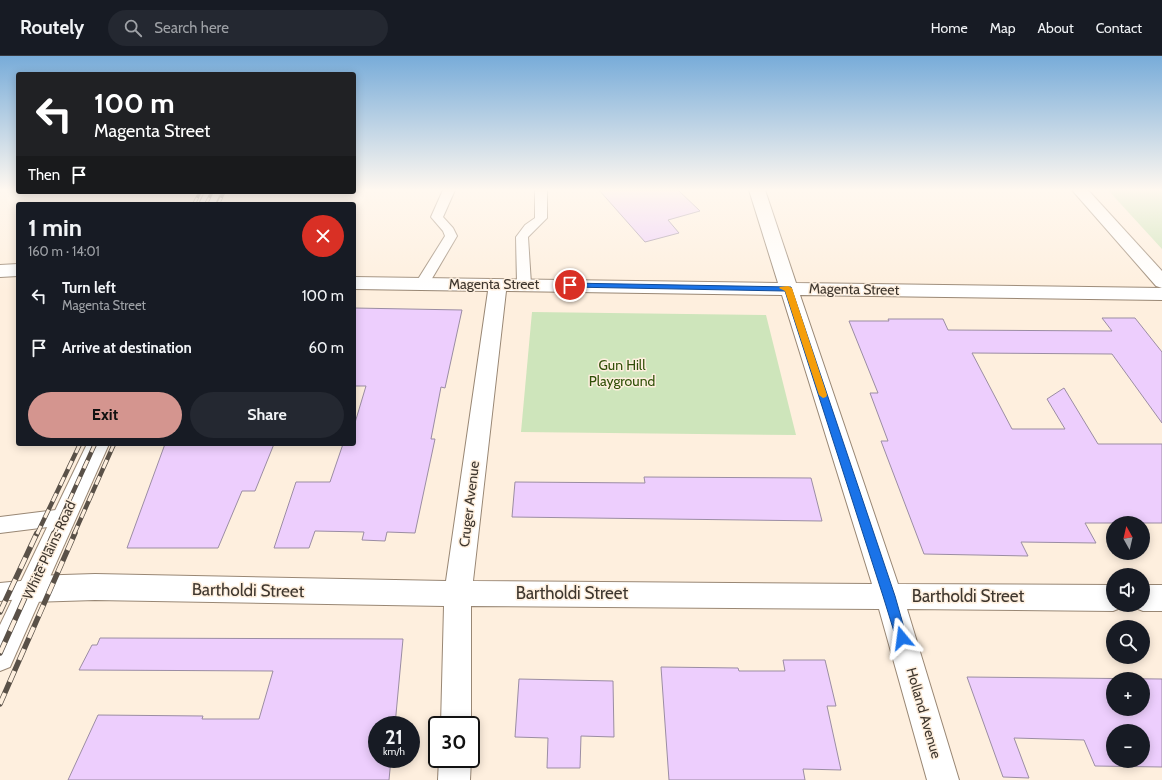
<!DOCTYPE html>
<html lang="en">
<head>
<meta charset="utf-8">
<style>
  :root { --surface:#171b24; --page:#242831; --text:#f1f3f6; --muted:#9ea1a6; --line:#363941; --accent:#d4958f }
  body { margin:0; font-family:Cabin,sans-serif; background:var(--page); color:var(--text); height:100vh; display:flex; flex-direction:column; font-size:15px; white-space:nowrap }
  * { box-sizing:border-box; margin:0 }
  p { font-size:13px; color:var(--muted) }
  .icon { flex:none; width:22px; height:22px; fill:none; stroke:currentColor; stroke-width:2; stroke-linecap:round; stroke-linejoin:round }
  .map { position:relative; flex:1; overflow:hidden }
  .sheet { position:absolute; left:16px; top:146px; width:340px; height:244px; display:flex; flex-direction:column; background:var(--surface); border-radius:4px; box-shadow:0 2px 10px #0003 }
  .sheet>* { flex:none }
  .top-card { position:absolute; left:16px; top:16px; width:340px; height:122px; border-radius:4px; box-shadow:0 2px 10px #0003; background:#202124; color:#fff; overflow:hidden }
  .needle { width:26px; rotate:352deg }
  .tools { position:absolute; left:1106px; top:460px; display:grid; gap:8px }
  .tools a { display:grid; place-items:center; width:44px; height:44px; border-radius:50%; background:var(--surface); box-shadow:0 2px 10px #0003; font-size:20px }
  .speed { position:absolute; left:368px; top:660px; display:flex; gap:8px; font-size:20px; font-weight:700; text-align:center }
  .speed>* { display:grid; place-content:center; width:52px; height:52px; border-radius:50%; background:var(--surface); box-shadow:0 2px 10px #0003; line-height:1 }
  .speed small { font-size:10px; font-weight:400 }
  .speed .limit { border:2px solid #111; border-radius:6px; background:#fff; color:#111 }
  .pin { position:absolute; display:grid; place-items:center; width:34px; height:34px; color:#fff; margin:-17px; border:2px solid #fff; border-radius:50%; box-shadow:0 1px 4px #0007 }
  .me { position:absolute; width:44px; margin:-22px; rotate:344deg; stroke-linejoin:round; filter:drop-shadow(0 0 3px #0008) }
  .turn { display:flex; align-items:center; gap:14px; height:84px; padding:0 12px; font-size:18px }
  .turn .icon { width:52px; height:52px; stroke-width:2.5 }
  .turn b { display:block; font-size:28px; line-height:34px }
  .then { display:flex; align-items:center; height:38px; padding:0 12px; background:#0003; gap:8px; font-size:15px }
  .round { display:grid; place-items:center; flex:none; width:42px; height:42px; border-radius:21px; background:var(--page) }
  .summary { display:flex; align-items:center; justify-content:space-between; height:68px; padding:0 12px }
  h1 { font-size:24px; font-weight:700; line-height:30px }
  .button { display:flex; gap:8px; margin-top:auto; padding:8px 12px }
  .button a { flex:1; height:46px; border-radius:24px; background:var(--accent); color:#111; font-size:16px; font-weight:700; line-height:46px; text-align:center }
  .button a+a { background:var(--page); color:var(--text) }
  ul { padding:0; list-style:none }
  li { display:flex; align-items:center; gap:12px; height:52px; padding:0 12px }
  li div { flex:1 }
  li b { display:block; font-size:15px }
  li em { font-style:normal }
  header { display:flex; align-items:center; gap:24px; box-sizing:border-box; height:56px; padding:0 20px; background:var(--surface); border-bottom:1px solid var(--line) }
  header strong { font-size:19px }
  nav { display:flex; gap:22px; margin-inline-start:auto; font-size:14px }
  .search { width:280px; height:36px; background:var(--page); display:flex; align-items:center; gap:10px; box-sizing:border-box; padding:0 14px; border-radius:22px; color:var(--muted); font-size:15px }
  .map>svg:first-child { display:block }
  .green { fill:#cee5bb }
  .building { fill:#edcefd; stroke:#9b8da3; fill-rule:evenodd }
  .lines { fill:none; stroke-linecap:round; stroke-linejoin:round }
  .lane-casing { stroke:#998774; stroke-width:2 }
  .street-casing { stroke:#998774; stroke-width:2 }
  .secondary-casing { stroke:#998774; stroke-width:2 }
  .lane { fill:#fff; fill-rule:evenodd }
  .street { fill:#fff; fill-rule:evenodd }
  .secondary { fill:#fff; fill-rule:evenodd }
  .rail-far2-casing { stroke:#5a5148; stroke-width:3.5 }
  .rail-far1-casing { stroke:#5a5148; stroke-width:4.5 }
  .rail-casing { stroke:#5a5148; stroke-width:5.5 }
  .rail-far2 { stroke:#feefde; stroke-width:2.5; stroke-dasharray:7; stroke-linecap:butt }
  .rail-far1 { stroke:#feefde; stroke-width:3; stroke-dasharray:9; stroke-linecap:butt }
  .rail { stroke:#feefde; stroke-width:4; stroke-dasharray:12; stroke-linecap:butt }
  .route { fill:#1a73e8; stroke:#114b97 }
  .slow { fill:#f59e0b }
  .labels { text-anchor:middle; stroke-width:3; stroke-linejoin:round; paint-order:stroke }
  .street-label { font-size:14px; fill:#3e362e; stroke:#feefde }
  .park-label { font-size:14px; fill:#315008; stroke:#feefde }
  .near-street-label { font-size:17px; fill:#3e362e; stroke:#feefde }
</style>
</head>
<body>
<header>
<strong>Routely</strong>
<div class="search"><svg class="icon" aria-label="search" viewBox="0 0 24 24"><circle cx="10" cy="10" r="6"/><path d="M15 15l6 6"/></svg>Search here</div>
<nav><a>Home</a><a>Map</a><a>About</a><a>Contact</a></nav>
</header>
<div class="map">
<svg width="1162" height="724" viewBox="0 0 1162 724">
  <rect width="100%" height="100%" fill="#feefde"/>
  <g class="green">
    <polygon points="1108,134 1162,134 1162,193"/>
    <polygon points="532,256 766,259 796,379 521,376"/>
  </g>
  <g class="building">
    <polygon points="599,134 678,134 700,155 668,164 679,177 645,186"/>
    <polygon points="354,252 462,254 445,332 441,331 431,383 435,383 415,477 387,476 385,485 362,484 364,476 315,475 309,492 274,492 296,426 330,426 343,388 354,388 354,370 366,330 354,330"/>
    <polygon points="1102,262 1135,262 1162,296 1162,367 1112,298 972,297 1012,373 1065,373 1047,343 1064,332 1098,388 1162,388 1162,467 1085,467 1096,487 1021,486 1028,500 924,498 881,385 888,385 870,337 878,337 849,265 889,265 888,263 943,263 948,274 1112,275"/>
    <polygon points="165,388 274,388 255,435 242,435 218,492 127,492"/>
    <polygon points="644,421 811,422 822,465 512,461 515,426 645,427"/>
    <polygon points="100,582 403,583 395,669 377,669 377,703 391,703 389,724 68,724 98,659 203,660 202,663 259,663 273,615 79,614 92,589 97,589"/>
    <polygon points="783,604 825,604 836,650 827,650 841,714 803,713 805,724 669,724 661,611 738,612 739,615 785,615"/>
    <path d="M967,621L1162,623V711L1095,710L1084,684L1014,682L1029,722L1003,721ZM1113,623H1143V653H1113ZM1113,675H1143V705H1113Z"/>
    <polygon points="519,623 613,625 614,681 581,680 580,712 547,712 548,682 515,681"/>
  </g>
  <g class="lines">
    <g class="lane-casing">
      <g id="lane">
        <polygon points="443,134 455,134 443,161 453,172 457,180 427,231 422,232 417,231 415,228 445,180 443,175 431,161"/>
        <polygon points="535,134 547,134 547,162 528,181 531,228 529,231 524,232 519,231 517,228 516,181 525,169 535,162"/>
        <polygon points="64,453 70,455 73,461 70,467 64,469 0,477 0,461"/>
        <polygon points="31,524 38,527 41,533 38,539 31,542 0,545 0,527"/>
      </g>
    </g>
    <g class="street-casing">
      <g id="street">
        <path d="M749,134H765L796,227L1162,232V244L800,239L898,528L1113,529V549H1123V551L1113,555L907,553L959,724H927L879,553L471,550V670L441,669L444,550L95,544L31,546L22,542L18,533L22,524L31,520L95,518L446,525L488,235L354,233V221L778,227ZM506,235L782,239L872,528L473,525Z"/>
        <polygon points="1072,134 1088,134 1162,215 1162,232 1156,230"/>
        <polygon points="18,208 18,220 0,221 0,209"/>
        <polygon points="1143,529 1162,529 1162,555 1143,555 1133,551 1133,549 1143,549"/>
        <polygon points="439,703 471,703 470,724 438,724"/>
      </g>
    </g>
    <g class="secondary-casing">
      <g id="secondary">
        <polygon points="205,136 221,136 215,148 199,148"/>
        <polygon points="87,388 109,388 10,611 0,615 0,569"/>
      </g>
    </g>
    <use href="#lane" class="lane"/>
    <use href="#street" class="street"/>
    <use href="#secondary" class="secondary"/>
    <g class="rail-far2-casing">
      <g id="rail-far2">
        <polyline points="194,148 200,136"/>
        <polyline points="206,148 212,136"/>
        <polyline points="218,148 224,136"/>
      </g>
    </g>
    <g class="rail-far1-casing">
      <g id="rail-far1">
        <polyline points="37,478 80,388"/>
        <polyline points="54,478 95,388"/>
        <polyline points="74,478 114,388"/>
      </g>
    </g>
    <g class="rail-casing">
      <g id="rail">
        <polyline points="0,556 37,477"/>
        <polyline points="0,597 54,477"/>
        <polyline points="0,648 75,477"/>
      </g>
    </g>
    <use href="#rail-far2" class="rail-far2"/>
    <use href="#rail-far1" class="rail-far1"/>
    <use href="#rail" class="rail"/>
  </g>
  <linearGradient id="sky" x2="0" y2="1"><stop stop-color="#78acd9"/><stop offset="0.57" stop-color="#fff8f0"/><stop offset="1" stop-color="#fff8f0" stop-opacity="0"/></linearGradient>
  <rect width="1162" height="235" fill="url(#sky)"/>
  <polygon class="route" points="568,227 791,231 895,540 907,582 906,586 902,588 897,586 896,582 883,540 785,235 570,231 567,229"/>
  <polygon class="slow" points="788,230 792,232 827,339 826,341 823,342 819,339 785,235 779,232 780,231"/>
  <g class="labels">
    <g class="street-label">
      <text x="494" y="233">Magenta Street</text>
      <text transform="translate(854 233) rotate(1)" y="5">Magenta Street</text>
      <text transform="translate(469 448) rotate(-83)" y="5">Cruger Avenue</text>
      <text transform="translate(49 494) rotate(-65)" y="5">White Plains Road</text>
      <text transform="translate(924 657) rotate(74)" y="5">Holland Avenue</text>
    </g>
    <g class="park-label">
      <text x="622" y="314">Gun Hill<tspan x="622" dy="16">Playground</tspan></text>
    </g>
    <g class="near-street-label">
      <text transform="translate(248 534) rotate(1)" y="6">Bartholdi Street</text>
      <text x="572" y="543">Bartholdi Street</text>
      <text x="968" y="546">Bartholdi Street</text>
    </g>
  </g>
</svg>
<div class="tools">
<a><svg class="needle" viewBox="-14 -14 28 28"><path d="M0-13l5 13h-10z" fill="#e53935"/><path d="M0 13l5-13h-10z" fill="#9ea1a6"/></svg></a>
<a><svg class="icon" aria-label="sound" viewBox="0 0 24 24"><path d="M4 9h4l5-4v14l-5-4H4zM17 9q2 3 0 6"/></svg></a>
<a><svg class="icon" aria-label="search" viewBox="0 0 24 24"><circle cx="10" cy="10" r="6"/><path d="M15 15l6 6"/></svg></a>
<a>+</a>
<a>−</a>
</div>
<div class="speed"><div>21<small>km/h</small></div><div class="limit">30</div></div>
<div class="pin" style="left:570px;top:229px;background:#d93025"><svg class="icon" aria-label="arrive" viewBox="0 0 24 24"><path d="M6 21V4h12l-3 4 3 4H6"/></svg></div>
<svg class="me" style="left:902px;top:582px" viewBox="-20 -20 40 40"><path d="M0-17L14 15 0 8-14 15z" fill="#1a73e8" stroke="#fff" stroke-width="4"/></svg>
<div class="top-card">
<div class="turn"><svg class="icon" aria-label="left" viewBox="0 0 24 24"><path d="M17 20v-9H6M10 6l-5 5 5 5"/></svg><div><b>100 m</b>Magenta Street</div></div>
<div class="then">Then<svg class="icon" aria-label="arrive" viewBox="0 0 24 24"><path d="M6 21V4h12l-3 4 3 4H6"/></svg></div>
</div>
<section class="sheet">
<div class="summary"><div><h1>1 min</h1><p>160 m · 14:01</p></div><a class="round" style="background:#d93025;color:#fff"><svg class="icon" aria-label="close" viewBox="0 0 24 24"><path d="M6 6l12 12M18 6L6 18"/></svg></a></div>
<ul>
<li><svg class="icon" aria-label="left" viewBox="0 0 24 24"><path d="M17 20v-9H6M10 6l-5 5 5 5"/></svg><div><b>Turn left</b><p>Magenta Street</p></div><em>100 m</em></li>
<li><svg class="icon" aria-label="arrive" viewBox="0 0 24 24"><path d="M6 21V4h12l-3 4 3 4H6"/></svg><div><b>Arrive at destination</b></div><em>60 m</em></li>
</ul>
<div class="button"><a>Exit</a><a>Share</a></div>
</section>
</div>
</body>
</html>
